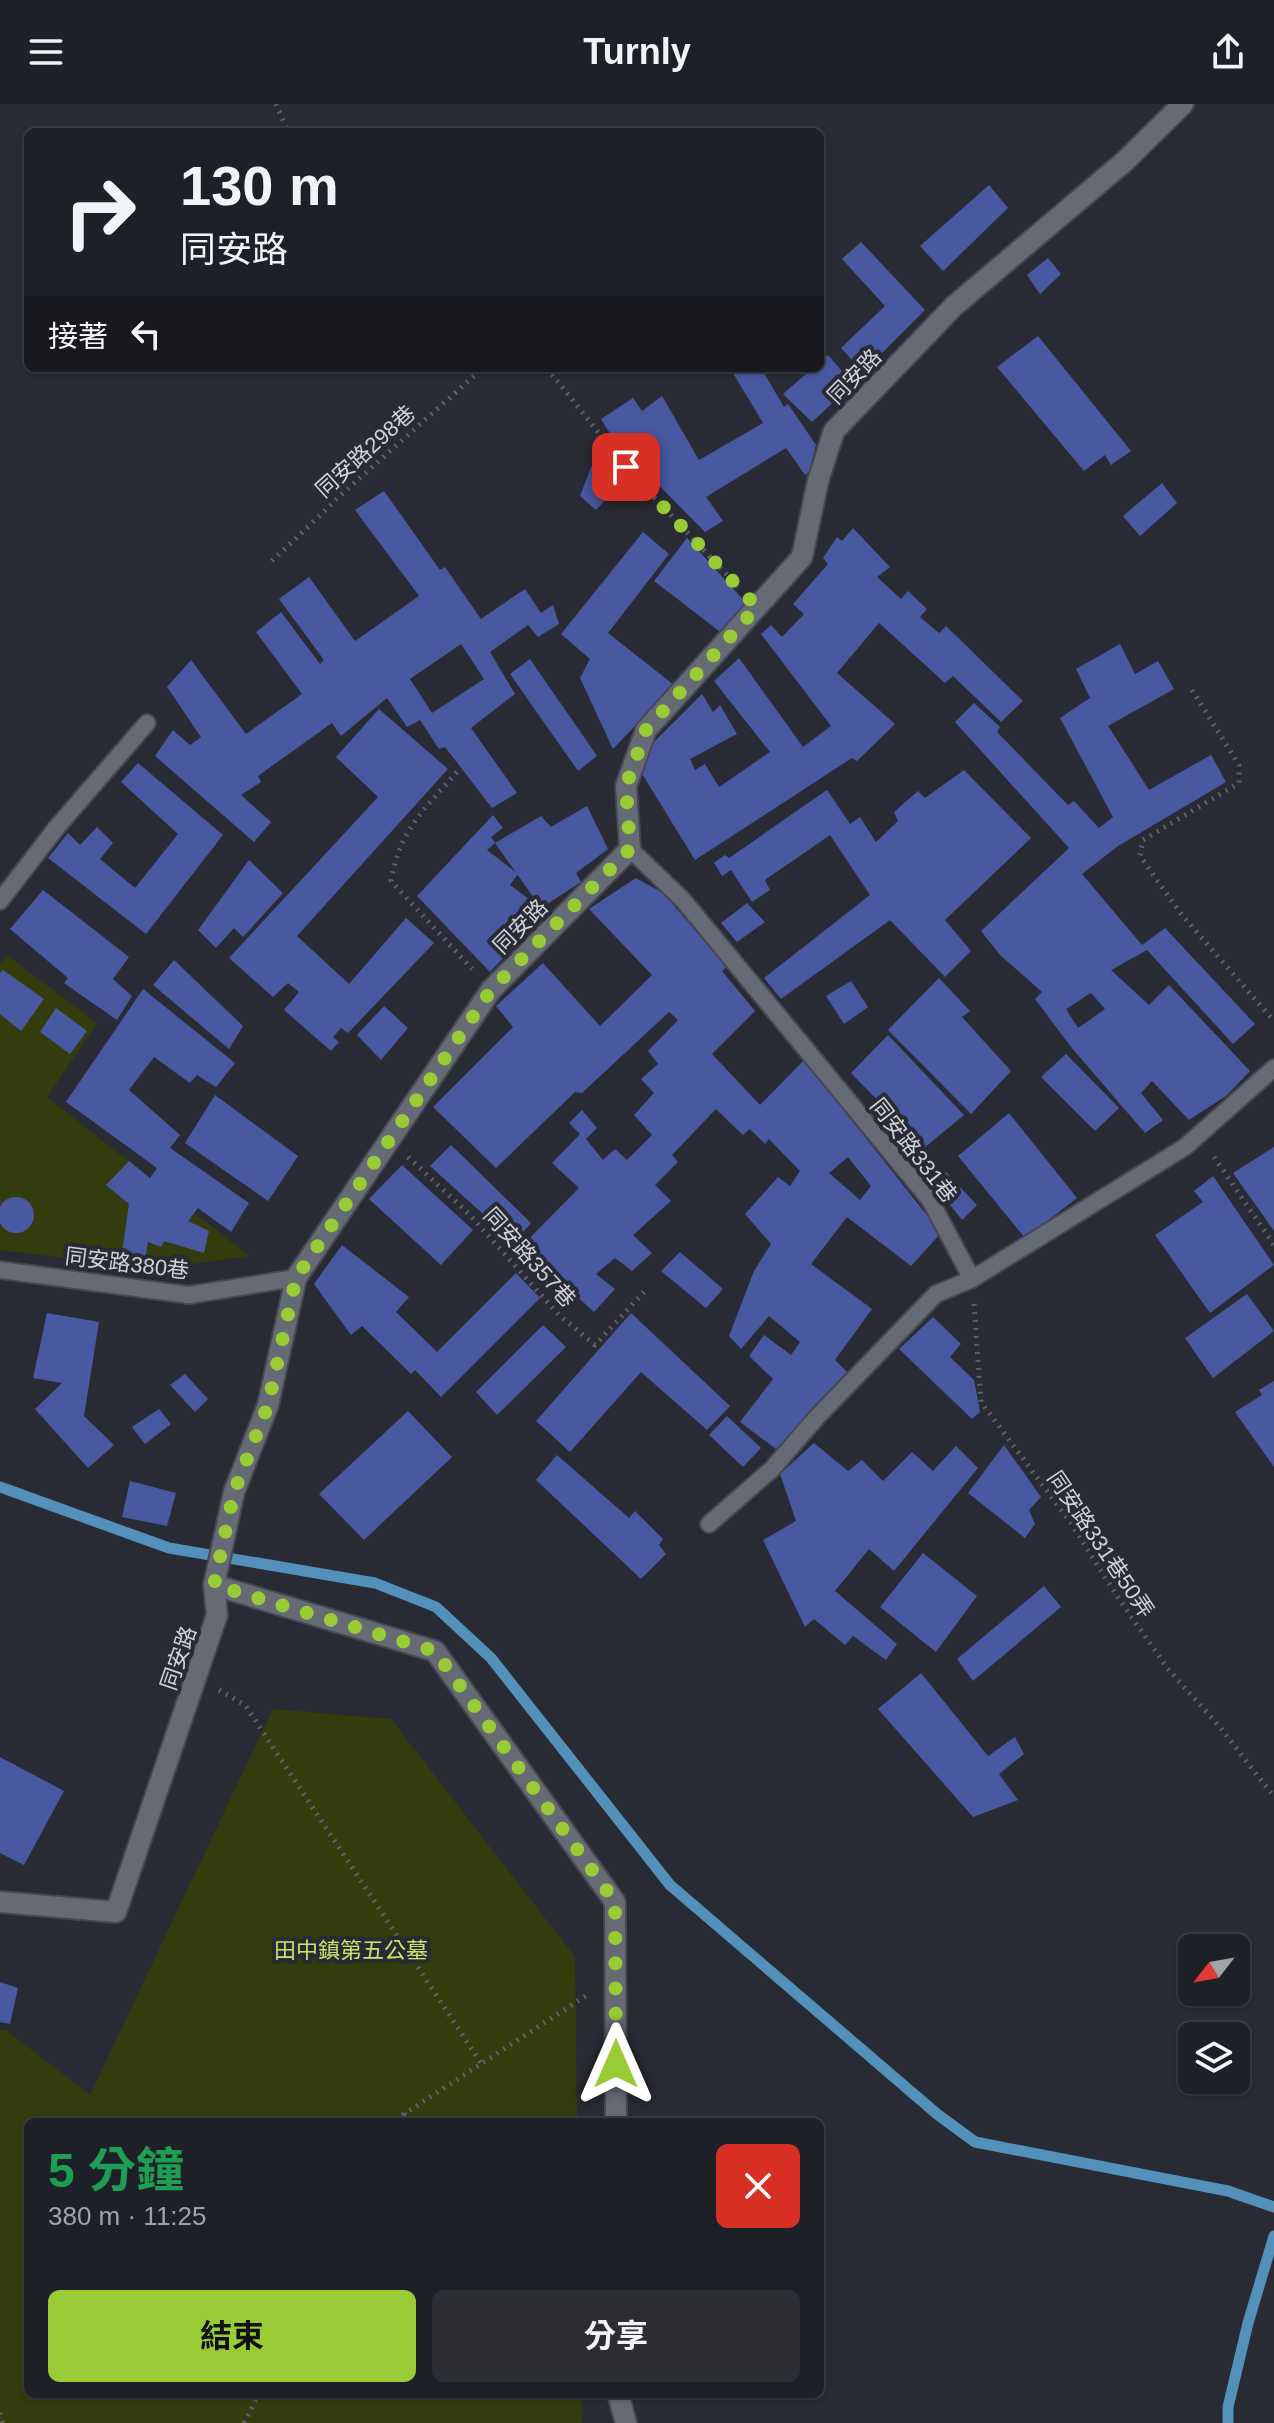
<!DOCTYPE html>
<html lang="zh-TW">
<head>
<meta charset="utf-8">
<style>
  :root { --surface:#1e2027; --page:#2b2d33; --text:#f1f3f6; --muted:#a1a3a7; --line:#3c3e44; --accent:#99cb36 }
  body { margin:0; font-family:Arial,"Noto Sans TC",sans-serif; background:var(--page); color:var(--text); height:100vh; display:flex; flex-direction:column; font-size:30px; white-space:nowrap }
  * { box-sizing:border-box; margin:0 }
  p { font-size:26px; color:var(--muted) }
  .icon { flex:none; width:44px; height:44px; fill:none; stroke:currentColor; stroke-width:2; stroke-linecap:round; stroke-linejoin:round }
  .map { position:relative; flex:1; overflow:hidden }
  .details { position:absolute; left:24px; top:2014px; width:800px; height:280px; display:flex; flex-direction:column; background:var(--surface); border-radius:12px; box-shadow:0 2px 6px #0004,0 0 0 2px var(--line) }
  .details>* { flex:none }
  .top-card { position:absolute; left:24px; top:24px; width:800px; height:244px; border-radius:12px; box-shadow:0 2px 6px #0004,0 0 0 2px var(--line); background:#1e2027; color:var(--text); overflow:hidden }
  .needle { width:52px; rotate:239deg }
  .fabs { position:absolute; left:1178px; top:1830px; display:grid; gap:16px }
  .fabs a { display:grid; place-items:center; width:72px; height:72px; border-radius:12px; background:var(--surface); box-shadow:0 2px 6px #0004,0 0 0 2px var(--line); font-size:40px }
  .pin { position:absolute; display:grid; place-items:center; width:68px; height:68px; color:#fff; margin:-34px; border-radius:16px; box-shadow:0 4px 12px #0006 }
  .me { position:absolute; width:88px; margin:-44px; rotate:0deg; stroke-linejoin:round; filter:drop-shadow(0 0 6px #0008) }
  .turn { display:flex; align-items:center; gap:28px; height:168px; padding:0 24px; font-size:36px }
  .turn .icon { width:104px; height:104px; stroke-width:2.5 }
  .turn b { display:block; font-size:56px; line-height:68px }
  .then { display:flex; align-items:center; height:76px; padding:0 24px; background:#0003; gap:16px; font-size:30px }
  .round { display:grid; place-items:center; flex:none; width:84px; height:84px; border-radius:12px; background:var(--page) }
  .headline { display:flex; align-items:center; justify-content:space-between; height:136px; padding:0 24px }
  h1 { font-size:48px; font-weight:700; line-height:60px; color:#1e9e55 }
  .button { display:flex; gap:16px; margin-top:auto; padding:16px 24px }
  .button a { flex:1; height:92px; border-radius:12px; background:var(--accent); color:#111; font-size:32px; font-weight:700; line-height:92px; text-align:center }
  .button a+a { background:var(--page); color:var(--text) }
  header { display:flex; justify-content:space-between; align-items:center; height:104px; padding:0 24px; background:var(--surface); font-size:36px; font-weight:700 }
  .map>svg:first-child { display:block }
  .green { fill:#343c0d }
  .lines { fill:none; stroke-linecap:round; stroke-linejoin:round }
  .stream { stroke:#5391ba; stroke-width:11 }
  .building { fill:#4859a2; fill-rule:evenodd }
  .service-casing { stroke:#464851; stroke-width:20 }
  .minor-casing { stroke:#464851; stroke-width:24 }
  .tertiary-casing { stroke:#464851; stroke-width:24 }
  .path { stroke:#5e6169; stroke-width:5; stroke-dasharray:2 6; stroke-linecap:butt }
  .service { stroke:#666a75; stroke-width:16 }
  .minor { stroke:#666a75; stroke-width:20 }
  .tertiary { stroke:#666a75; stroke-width:20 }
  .route { stroke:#99cb36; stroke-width:14; stroke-dasharray:0 25.2 }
  .labels { text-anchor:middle; stroke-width:8; stroke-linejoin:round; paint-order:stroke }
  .street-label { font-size:22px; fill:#d0d2d9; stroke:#282b34 }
  .park-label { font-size:22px; fill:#cce26a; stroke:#282b34 }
</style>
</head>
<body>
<header><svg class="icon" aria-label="menu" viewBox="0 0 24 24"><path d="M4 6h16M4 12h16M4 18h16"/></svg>Turnly<svg class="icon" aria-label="share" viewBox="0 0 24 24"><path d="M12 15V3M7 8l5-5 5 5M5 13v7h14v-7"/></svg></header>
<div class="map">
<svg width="1274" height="2319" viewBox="0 0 1274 2319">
  <rect width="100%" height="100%" fill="#282b34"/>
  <g class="green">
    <polygon points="8,852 97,919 47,993 249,1152 185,1161 89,1157 0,1146 0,859"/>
    <polygon points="273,1605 391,1615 575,1853 577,2018 28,2018 28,2290 581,2290 582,2319 0,2319 0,1926 6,1926 90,1991"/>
  </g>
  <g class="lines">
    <g class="stream">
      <polyline points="0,1383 169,1444 375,1479 436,1503 491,1554 670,1781 937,2010 975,2038 1228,2087 1274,2103"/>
      <polyline points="1228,2319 1228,2303 1248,2219 1274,2132"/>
    </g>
  </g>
  <g class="building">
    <polygon points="989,81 1008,104 943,167 920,142"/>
    <polygon points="861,138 925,206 863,268 841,244 885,202 842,155"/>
    <polygon points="1048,154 1061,170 1040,190 1027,171"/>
    <polygon points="1038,232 1131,347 1111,361 1105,351 1084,367 997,263"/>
    <polygon points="828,251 853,280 812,318 783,290 813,264 820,264 820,257"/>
    <polygon points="730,264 761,264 784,303 788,300 816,341 809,368 805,371 786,344 706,393 723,417 705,428 614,336 601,315 633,294 642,307 662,292 699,356 763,319"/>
    <polygon points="599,343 628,372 596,406 580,392"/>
    <polygon points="1162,379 1177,399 1140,432 1123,412"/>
    <path d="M384,387L440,466L445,463L481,515L525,485L541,509L553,501L559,520L538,533L528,521L490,548L515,590L471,624L517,689L492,704L445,643L439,645L420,616L407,623L387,594L341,632L332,619L258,672L261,678L241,691L271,718L254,738L155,652L173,626L190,641L201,633L167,583L191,556L246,630L302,590L256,528L281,508L320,560L324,556L279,495L309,473L355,537L419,492L355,406ZM461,540L484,575L432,609L410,575Z"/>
    <polygon points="853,424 890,463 877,473 901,495 908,487 927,505 920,513 939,529 946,522 1023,597 1001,618 953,572 945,579 879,519 837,569 895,620 857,657 852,654 695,756 639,665 640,652 702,590 713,608 720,601 737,630 690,655 695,666 705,660 719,683 770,648 714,577 739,554 803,643 831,622 761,530 771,521 782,533 804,510 793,500 828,460 823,454 837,433 842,437"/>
    <polygon points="643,428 669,450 608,529 674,581 613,645 580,574 590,555 561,530"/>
    <polygon points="687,434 748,501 723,530 654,477"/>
    <path d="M1120,540L1135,570L1158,557L1174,585L1108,622L1149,686L1211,651L1226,678L1118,742L1082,770L1142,841L1165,824L1255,920L1233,940L1147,846L1111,866L1149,901L1169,881L1250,967L1226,992L1189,1016L1152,977L1141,989L1163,1016L1145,1029L1071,943L1035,895L1042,888L1000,851L981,827L1069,744L955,618L974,599L1000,623L997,628L1068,701L1074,697L1099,724L1113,713L1060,614L1090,594L1076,565ZM1091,889L1105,905L1078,924L1066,905Z"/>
    <polygon points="530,555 597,652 578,667 510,570"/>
    <polygon points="379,605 448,665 297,832 349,880 406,814 434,839 348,929 341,924 333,933 339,938 331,947 284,906 299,888 288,879 273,893 229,854 378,693 336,653"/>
    <polygon points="138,659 223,731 146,830 48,754 68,729 80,741 97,723 113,739 100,755 135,784 178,730 121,678"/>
    <polygon points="964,666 1031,734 945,816 971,847 945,873 890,816 781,895 764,874 870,791 830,731 765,776 770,786 752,798 731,766 722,772 714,759 725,751 729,754 827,686 850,720 860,713 876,738 898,717 894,708 918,687 925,694"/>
    <polygon points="587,702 608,745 576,769 581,778 541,804 495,739 541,712 551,723"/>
    <polygon points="493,711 503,724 491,733 495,739 487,746 518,770 510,781 541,804 540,815 490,868 417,792"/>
    <polygon points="249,756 283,789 243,833 234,824 216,844 198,826"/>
    <path d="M636,774L663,789L727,863L722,867L755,907L712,950L760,1001L804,956L941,1129L911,1162L847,1113L811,1160L872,1205L835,1256L851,1272L776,1345L740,1318L773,1275L749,1252L764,1231L791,1251L800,1238L769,1212L741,1245L729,1232L754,1167L771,1140L745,1110L778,1073L790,1082L800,1067L769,1035L765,1040L750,1025L743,1031L716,1005L672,1051L678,1058L655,1081L671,1097L633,1131L652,1149L632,1167L615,1154L596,1170L615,1185L594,1208L542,1161L534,1170L513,1151L579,1084L552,1059L580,1030L569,1019L582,1006L597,1024L586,1035L603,1056L615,1045L627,1056L652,1031L634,1011L654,989L641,975L658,960L648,947L678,916L669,908L582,989L575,988L496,1064L433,1003L513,923L496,902L543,859L600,922L652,871L589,805ZM848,1053L871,1082L860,1096L829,1069Z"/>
    <polygon points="43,786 129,853 113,875 132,892 117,916 64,879 68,874 10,825"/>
    <polygon points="747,799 765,818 737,838 721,819"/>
    <polygon points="174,856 243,922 229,945 153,881"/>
    <polygon points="3,866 44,895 21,927 0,910 0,869"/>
    <polygon points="939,874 970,907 962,913 1011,967 971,1010 888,926"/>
    <polygon points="851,877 868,903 844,920 826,892"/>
    <polygon points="143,885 235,959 216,983 197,971 190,979 154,953 129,986 180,1031 170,1044 249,1099 231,1128 198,1104 188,1117 209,1127 204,1149 164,1137 161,1143 148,1138 145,1156 121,1155 129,1100 106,1081 129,1057 150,1074 157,1064 66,998"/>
    <polygon points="384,902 408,924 381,956 357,931"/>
    <polygon points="56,904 87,927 70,950 40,928"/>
    <polygon points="888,931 964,1011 924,1044 851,969"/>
    <polygon points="1066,950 1119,1004 1095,1027 1041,973"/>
    <polygon points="215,991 298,1052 268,1097 185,1039"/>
    <polygon points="1009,1009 1077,1094 1025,1134 958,1052"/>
    <polygon points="451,1041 531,1119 514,1138 430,1062"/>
    <polygon points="1274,1043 1274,1127 1233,1069"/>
    <polygon points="402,1061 473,1126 441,1161 369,1095"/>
    <polygon points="945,1067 977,1101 962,1116 933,1079"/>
    <polygon points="1213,1072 1274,1161 1210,1209 1155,1131 1203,1098 1194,1087"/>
    <circle cx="16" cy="1111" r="18"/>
    <polygon points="342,1141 409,1193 396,1208 437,1248 516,1169 540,1194 441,1293 415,1266 411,1270 362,1222 351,1231 314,1180"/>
    <polygon points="680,1148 723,1185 706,1204 661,1167"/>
    <polygon points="1247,1190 1274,1227 1213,1274 1185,1234"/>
    <polygon points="47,1209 99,1218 84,1312 114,1341 88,1364 35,1305 62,1279 33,1274"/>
    <polygon points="631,1209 730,1302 707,1326 641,1268 570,1348 536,1317"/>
    <polygon points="933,1213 961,1240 950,1253 974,1276 980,1308 972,1315 899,1245"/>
    <polygon points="543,1221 566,1243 497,1311 476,1288"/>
    <polygon points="185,1270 208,1295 195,1308 170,1281"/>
    <polygon points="1274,1277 1274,1363 1235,1308 1262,1291 1259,1286"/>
    <polygon points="159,1305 171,1320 145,1340 132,1323"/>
    <polygon points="408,1307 452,1353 364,1436 319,1390"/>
    <polygon points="727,1312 761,1344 743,1363 709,1331"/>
    <polygon points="814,1339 848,1367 862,1356 883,1377 912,1348 933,1367 956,1342 978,1364 894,1467 869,1445 835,1487 897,1540 886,1556 853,1532 845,1541 814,1515 805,1523 763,1436 796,1417 780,1370"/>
    <polygon points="1004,1341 1041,1393 1029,1406 1035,1420 1025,1434 968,1389"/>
    <polygon points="557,1351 629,1414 635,1407 663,1435 659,1441 666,1450 641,1475 536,1376"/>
    <polygon points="130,1377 176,1389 167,1422 122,1413"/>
    <polygon points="923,1449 977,1492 936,1548 880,1503"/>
    <polygon points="1044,1482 1061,1503 973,1577 957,1555"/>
    <polygon points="921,1569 988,1652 1015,1633 1024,1650 999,1670 1018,1696 973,1713 878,1605"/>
    <polygon points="0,1653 64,1687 24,1761 0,1749"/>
    <polygon points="0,1878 18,1884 10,1920 0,1918"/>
  </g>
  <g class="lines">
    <g class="service-casing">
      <g id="service">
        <polyline points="630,745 683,796 930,1096 972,1175 1185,1043 1274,964"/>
        <polyline points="0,797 57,723 147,619"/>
        <polyline points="0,1166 189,1191 296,1174"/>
        <polyline points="709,1420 772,1365 817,1313 936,1190 972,1175"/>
      </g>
    </g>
    <g class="minor-casing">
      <polyline id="minor" points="0,1798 116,1808 217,1511 214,1481"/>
    </g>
    <g class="tertiary-casing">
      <g id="tertiary">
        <polyline points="616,2018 615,1798 435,1547 214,1481 234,1388 268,1301 296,1174 491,886 630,745 626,682 646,626 802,453 818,377 834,327 954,202 1125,57 1183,0"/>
        <polyline points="618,2290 626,2319"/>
      </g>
    </g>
    <g class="path">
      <polyline points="276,0 288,28"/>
      <polyline points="547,264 626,363 740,485"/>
      <polyline points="272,457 341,391 483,264"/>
      <polyline points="1192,586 1239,661 1239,679 1143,736 1140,752 1181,810 1274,917"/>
      <path d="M457,668C424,706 400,725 391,777L472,865"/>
      <polyline points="408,1053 469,1110 559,1211 595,1241 644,1188"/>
      <polyline points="1214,1053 1274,1141"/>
      <polyline points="974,1200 981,1298 1070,1418 1119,1495 1168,1565 1220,1623 1274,1693"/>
      <polyline points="219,1586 245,1601 481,1959"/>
      <polyline points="404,2010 411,2018"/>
      <polyline points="399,2018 404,2010 587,1891"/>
      <polyline points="0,2309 3,2319"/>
      <polyline points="244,2319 259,2290"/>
    </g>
    <use href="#service" class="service"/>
    <use href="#minor" class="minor"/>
    <use href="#tertiary" class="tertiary"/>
  </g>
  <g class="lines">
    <polyline class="route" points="616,1960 615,1798 435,1547 214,1481 234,1388 268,1301 296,1174 491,886 630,745 626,682 646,626 757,503 626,363"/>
  </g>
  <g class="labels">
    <g class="street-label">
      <text transform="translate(854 272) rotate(-46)" y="8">同安路</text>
      <text transform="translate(365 347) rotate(-42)" y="8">同安路298巷</text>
      <text transform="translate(520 822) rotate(-45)" y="8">同安路</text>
      <text transform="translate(914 1046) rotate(52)" y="8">同安路331巷</text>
      <text transform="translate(530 1153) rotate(48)" y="8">同安路357巷</text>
      <text transform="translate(127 1159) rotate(7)" y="8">同安路380巷</text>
      <text transform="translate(1101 1440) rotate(56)" y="8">同安路331巷50弄</text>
      <text transform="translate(178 1554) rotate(-71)" y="8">同安路</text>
    </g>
    <g class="park-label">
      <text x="351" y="1854">田中鎮第五公墓</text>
    </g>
  </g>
</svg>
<div class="fabs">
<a><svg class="needle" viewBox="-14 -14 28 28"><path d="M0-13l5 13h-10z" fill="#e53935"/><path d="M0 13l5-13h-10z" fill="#a1a3a7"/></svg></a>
<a><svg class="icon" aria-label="layers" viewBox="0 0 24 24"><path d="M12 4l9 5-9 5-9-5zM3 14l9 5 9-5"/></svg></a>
</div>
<div class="pin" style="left:626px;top:363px;background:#d93025"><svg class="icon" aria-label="arrive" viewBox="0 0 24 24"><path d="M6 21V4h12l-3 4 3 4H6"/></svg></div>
<svg class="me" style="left:616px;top:1960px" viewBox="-20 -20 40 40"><path d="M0-17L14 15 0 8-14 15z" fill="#99cb36" stroke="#fff" stroke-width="4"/></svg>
<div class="top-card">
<div class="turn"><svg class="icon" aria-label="right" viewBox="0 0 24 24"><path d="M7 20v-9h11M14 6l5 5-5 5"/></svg><div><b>130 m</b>同安路</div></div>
<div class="then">接著<svg class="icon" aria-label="left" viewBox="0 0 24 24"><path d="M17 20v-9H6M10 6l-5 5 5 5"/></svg></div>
</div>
<section class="details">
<div class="headline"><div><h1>5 分鐘</h1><p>380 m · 11:25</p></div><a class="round" style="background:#d93025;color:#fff"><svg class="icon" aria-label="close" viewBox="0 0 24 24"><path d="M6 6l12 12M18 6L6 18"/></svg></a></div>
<div class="button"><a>結束</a><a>分享</a></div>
</section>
</div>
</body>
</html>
